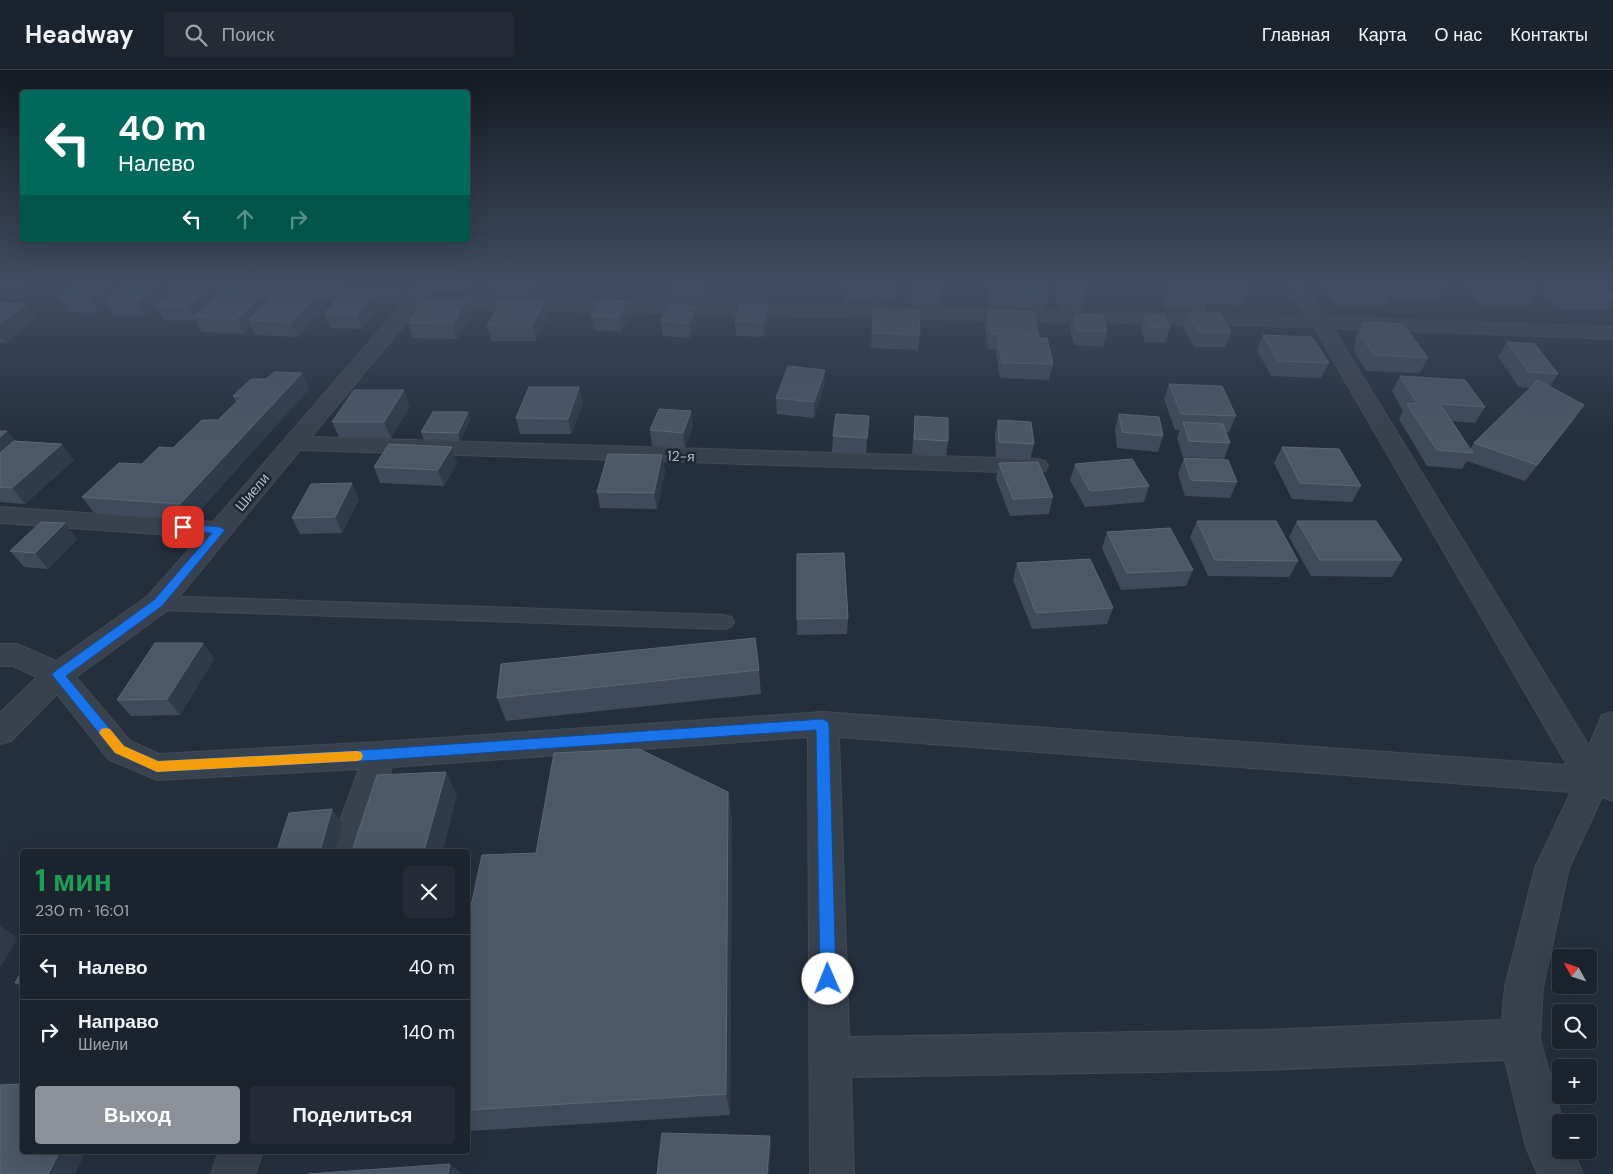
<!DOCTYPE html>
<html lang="ru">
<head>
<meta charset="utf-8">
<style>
  :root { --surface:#1b232e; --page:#242b36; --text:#f1f3f6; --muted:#a0a4aa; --line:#39404a; --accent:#8c9099 }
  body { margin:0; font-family:"DM Sans",sans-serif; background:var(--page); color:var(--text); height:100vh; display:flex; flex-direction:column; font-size:19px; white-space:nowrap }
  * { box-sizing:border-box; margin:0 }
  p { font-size:16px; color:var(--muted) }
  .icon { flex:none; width:28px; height:28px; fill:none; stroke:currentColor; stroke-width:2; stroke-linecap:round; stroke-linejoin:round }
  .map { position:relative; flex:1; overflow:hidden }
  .panel { position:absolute; left:20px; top:779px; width:450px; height:305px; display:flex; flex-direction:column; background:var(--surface); border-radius:5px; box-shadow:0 5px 20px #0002,0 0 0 1px var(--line) }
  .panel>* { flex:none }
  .guide { position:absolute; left:20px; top:20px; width:450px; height:152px; border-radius:5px; box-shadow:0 5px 20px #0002,0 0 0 1px var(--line); background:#00695c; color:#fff; overflow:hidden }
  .needle { width:32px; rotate:310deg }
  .buttons { position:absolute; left:1552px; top:879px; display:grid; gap:10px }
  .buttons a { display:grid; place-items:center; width:45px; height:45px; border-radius:5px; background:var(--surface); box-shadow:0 5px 20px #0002,0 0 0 1px var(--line); font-size:25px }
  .pin { position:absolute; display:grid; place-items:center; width:42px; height:42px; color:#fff; margin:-21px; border-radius:10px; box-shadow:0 2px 8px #0006 }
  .me { position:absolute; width:55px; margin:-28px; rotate:359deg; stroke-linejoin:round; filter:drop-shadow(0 0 4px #0008) }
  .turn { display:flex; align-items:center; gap:18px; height:105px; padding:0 15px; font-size:22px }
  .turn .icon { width:65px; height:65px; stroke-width:2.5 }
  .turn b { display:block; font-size:35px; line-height:42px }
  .lanes { display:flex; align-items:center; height:48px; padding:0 15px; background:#0003; justify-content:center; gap:25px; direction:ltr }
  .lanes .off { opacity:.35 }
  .round { display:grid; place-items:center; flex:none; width:52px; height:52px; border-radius:5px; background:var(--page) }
  .head { display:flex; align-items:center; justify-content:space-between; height:85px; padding:0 15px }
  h1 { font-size:30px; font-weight:800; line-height:38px; color:#1e9e55 }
  .primary-button { display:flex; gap:10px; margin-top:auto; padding:10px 15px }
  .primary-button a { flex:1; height:58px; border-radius:5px; background:var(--accent); color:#fff; font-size:20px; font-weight:800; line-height:58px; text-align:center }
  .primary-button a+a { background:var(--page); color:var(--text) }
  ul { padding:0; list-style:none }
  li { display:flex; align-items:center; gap:15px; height:65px; padding:0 15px; border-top:1px solid var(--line) }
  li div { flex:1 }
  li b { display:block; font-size:19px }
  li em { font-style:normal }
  header { display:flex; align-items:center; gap:30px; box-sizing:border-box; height:70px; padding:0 25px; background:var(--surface); border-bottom:1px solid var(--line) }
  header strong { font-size:24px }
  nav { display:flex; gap:28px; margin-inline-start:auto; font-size:18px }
  .search { width:350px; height:45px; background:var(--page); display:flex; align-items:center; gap:12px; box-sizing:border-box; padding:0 18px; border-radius:5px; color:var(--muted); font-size:19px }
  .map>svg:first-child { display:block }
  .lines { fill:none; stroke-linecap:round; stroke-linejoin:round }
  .lane-casing { stroke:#414a57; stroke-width:2 }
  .street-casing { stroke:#414a57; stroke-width:2 }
  .lane { fill:#38414e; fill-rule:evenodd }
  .street { fill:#38414e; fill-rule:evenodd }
  .wall { fill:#3f4b5c }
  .shaded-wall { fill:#2f3b4b }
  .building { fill:#4b5868; stroke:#5c6777 }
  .route { fill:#1a73e8; stroke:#114b97 }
  .slow { fill:#f59e0b }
  .labels { text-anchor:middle; stroke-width:5; stroke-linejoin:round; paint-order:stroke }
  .street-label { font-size:14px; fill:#b4bcc9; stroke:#1d2633 }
</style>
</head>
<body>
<header>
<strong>Headway</strong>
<div class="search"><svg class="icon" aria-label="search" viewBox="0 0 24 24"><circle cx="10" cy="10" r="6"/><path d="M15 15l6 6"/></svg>Поиск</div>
<nav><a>Главная</a><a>Карта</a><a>О нас</a><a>Контакты</a></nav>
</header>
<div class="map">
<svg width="1613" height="1104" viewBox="0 0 1613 1104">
  <rect width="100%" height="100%" fill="#242f3e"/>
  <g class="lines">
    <g class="lane-casing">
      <polygon id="lane" points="158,526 724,545 731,547 734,552 731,557 724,559 158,540 151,538 148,533 151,528"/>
    </g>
    <g class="street-casing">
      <g id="street">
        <path d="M173,216H293L412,222L417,216H433L434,218L427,227L1306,246L1286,216H1303L1326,247L1613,257V269L1333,258L1589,676L1602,645L1613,642V731L1602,727L1569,798L1543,917L1540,969L1563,1052H1561V1080H1572L1583,1104H1538L1526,1077L1505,990L1261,1000L851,1007L854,1104H810L808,667L392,697L363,781H329L359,699L157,710L108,689L57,624L11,671L0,674V643L37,607L13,596H0V574H17L56,591L148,526L200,467L0,453V437L213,452L403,233L181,221L175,220ZM418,238L1314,257L1567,695L823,642L380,672L159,684L130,671L76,607L168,540L300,380L1037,403L1045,401L1048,396L1045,391L1037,389L311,367ZM839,667L1571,722L1535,798L1505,917L1502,950L1261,960L849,967Z"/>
        <polygon points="219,1081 263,1081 255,1104 211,1104"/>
      </g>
    </g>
    <use href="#lane" class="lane"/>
    <use href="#street" class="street"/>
  </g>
  <g class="wall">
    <polygon points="0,216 19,216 24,224 10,233 26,234 36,248 5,273 0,273"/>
    <polygon points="113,216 116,222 124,216 158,216 165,228 212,231 267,219 271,229 326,237 298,267 256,265 251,256 244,264 202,262 196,251 164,250 157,237 146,246 114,245 108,235 98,243 67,242 58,227"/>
    <polygon points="431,216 471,216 466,223 433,221"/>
    <polygon points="492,216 536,216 528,227 494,225"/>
    <polygon points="670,216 708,216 702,231 671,229"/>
    <polygon points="844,216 899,216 898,228 882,227 882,233 843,232"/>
    <polygon points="912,216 940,229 939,237 911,235"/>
    <polygon points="986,216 1046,216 1048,224 1045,239 990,237"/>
    <polygon points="1058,216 1082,216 1084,225 1081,240 1059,239 1056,225"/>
    <polygon points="1166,216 1246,216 1248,220 1243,235 1207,233 1205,241 1166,238 1163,227"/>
    <polygon points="1324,216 1447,216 1439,230 1396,229 1390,222 1383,237 1338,236"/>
    <polygon points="1466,216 1529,216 1536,222 1527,237 1483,236 1465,218"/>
    <polygon points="1545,216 1604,216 1613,224 1613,231 1606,241 1562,240 1542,222"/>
    <polygon points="467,230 471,245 457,269 413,268 408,253"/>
    <polygon points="627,231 629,246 621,262 594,260 591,246"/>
    <polygon points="544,232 547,247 536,271 491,271 487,256"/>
    <polygon points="696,237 697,252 690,268 663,266 661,251"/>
    <polygon points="873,240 920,265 918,280 871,278"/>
    <polygon points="988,240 1039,266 1039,268 1053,294 1049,310 1000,308 996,282 996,279 988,279 985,255"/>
    <polygon points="376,242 362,259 330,258 324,244"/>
    <polygon points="1188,242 1231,262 1225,277 1194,277 1183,257"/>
    <polygon points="1074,244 1107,262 1103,277 1074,275 1070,259"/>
    <polygon points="1145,244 1170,258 1165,273 1145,272 1141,259"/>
    <polygon points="735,251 768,251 764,267 736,266"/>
    <polygon points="1363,252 1428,288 1420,303 1366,301 1354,281 1356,267"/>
    <polygon points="1263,265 1329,293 1321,308 1271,306 1257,280"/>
    <polygon points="1507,272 1558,304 1550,316 1573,351 1525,411 1467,391 1462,399 1427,396 1399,349 1403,341 1392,321 1400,306 1485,337 1475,353 1451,351 1470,379 1474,373 1530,318 1519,317 1498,287"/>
    <polygon points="825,300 824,315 814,348 777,344 776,328"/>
    <polygon points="302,303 309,319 191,450 94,443 82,427 173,378 218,350 236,332 233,326 266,309"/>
    <polygon points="1169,314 1236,346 1229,362 1226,362 1230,373 1224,389 1183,387 1177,368 1180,360 1175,360 1164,329"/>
    <polygon points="579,317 583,333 571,364 520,364 516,348"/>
    <polygon points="410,336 391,368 339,367 332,352"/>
    <polygon points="468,342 470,350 460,371 424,370 421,362"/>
    <polygon points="1119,344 1163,366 1158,382 1117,378 1115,359"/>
    <polygon points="869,346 866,384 832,382 833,366"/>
    <polygon points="915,346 948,371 946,387 912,384"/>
    <polygon points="998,350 1034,374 1030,390 996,388 995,365"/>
    <polygon points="693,356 685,378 652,376 650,360"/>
    <polygon points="0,361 7,361 15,371 74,390 25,434 0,432"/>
    <polygon points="1282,377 1361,416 1352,432 1292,429 1274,393"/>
    <polygon points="662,385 665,401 657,439 600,438 597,422"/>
    <polygon points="1184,388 1237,412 1230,428 1185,426 1178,404"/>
    <polygon points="457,393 444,416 380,413 374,397"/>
    <polygon points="999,393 1053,427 1049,444 1010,446 996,409"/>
    <polygon points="1075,394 1149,416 1144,432 1085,437 1070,410"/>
    <polygon points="359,429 342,463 300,464 292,448"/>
    <polygon points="1197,451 1298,491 1289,507 1208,506 1190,467"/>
    <polygon points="1297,451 1402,490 1392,507 1311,506 1289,467"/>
    <polygon points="1107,462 1193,500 1186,516 1121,520 1102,478"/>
    <polygon points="77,469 48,499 24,497 10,481"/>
    <polygon points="797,484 848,548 847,564 797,565"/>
    <polygon points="1017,493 1113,538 1107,554 1032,559 1013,510"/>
    <polygon points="203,573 214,589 180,645 131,646 117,630"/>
    <polygon points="759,600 761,624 506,651 497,628"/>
    <polygon points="728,722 732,750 730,1045 468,1061 468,850 536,783"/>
    <polygon points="22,900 22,917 15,913"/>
  </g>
  <g class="shaded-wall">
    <polygon points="4,216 19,216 24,224 0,241 0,219"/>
    <polygon points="105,216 113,216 119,226 106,230 108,235 98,243 89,228"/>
    <polygon points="156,216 158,216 165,230 156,235 157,237 146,246 137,231"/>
    <polygon points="464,216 471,216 466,223"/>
    <polygon points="525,216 536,216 528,227"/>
    <polygon points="701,216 708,216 702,231"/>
    <polygon points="267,219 274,234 249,250 251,256 244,264 237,249"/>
    <polygon points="207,220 214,235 194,247 196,251 188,236"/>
    <polygon points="320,222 326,237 298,267 291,252"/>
    <polygon points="371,228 376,242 362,259 356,244"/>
    <polygon points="467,230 471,245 457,269 453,254"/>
    <polygon points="627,231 629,246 621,262 619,247"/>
    <polygon points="544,232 547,247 536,271 532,256"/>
    <polygon points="26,234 36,248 5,273 0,266 0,253"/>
    <polygon points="768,236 768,251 764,267 763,252"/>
    <polygon points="696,237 697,252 690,268 689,253"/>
    <polygon points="825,300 824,315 814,348 814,332"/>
    <polygon points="302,303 309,319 191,450 180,434"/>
    <polygon points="579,317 583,333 571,364 568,349"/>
    <polygon points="404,320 410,336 391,368 384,352"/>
    <polygon points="1584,335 1573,351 1525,411 1537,395"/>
    <polygon points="691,341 693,356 685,378 683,363"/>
    <polygon points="468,342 470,350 460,371 458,363"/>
    <polygon points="869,346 868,362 866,384 867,368"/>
    <polygon points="7,361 19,377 0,393 0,367"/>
    <polygon points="62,374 74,390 25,434 12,418"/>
    <polygon points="452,377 457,393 444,416 438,400"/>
    <polygon points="662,385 665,401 657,439 654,423"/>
    <polygon points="352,413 359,429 342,463 335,447"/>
    <polygon points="65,453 77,469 48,499 35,483"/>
    <polygon points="203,573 214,589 180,645 167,629"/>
    <polygon points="446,702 457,725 443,781 424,781"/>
    <polygon points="728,722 732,750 730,1045 726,1024"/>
    <polygon points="332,739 343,754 335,781 320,781"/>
    <polygon points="468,811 471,818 468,835"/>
    <polygon points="0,856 18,868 0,898"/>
    <polygon points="770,1066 771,1076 769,1104 767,1104"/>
    <polygon points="60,1081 86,1081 75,1104 48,1104"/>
    <polygon points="450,1094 461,1103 460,1104 448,1104"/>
  </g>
  <g class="building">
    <polygon points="73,216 105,216 89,228 58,227"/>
    <polygon points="124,216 156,216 137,231 106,230"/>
    <polygon points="844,216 883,216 882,219 844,217"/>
    <polygon points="912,216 940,216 940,229 911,228"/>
    <polygon points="991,216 1046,216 1048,224 992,223"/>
    <polygon points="1061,216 1082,216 1084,225 1063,224"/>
    <polygon points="1169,216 1206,216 1210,226 1171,224"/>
    <polygon points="1210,216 1246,216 1248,220 1211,219"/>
    <polygon points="1341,216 1385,216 1390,223 1344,221"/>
    <polygon points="1487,216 1529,216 1536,222 1491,221"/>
    <polygon points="1561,216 1604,216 1613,224 1613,226 1571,225"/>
    <polygon points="227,218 267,219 237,249 194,247"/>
    <polygon points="176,219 207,220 188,236 156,235"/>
    <polygon points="279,221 320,222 291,252 249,250"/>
    <polygon points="339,227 371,228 356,244 324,244"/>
    <polygon points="423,230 467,230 453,254 408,253"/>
    <polygon points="600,230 627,231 619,247 591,246"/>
    <polygon points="500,232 544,232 532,256 487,256"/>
    <polygon points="0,233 26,234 0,253"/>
    <polygon points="668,235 696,237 689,253 661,251"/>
    <polygon points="740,235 768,236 763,252 735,251"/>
    <polygon points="873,240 919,241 920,265 872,263"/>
    <polygon points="988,240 1034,242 1039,266 991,264"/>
    <polygon points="1188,242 1219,242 1231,262 1199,262"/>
    <polygon points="1074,244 1103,245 1107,262 1077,260"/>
    <polygon points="1145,244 1165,245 1170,258 1150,257"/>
    <polygon points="1363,252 1403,254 1428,288 1374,285 1361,266"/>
    <polygon points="1263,265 1312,267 1329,293 1278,291"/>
    <polygon points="998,267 1047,268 1053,294 1002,293"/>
    <polygon points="1507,272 1535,274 1558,304 1529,302"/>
    <polygon points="788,296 825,300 814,332 776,328"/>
    <polygon points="274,302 302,303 180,434 82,427 119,393 142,394 159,377 173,378 202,350 218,350 242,327 233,326 251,309 266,309"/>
    <polygon points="1400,306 1465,310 1485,337 1440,334 1473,383 1437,380 1407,334 1417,333"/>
    <polygon points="1538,310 1584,335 1537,395 1474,373"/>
    <polygon points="1169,314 1222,316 1236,346 1181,344"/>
    <polygon points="529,317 579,317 568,349 516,348"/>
    <polygon points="354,320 404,320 384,352 332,352"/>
    <polygon points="659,339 691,341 683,363 650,360"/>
    <polygon points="433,342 468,342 458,363 421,362"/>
    <polygon points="836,344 869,346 867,368 833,366"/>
    <polygon points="1119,344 1159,347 1163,366 1122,362"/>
    <polygon points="915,346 948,348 948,371 914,369"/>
    <polygon points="998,350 1031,352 1034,374 999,372"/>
    <polygon points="1183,352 1223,354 1230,373 1189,371"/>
    <polygon points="0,361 7,361 0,367"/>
    <polygon points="14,371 62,374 12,418 0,417 0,383"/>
    <polygon points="389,374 452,377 438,400 374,397"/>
    <polygon points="1282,377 1339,379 1361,416 1300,413"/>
    <polygon points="608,384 662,385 654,423 597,422"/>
    <polygon points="1184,388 1228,390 1237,412 1191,410"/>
    <polygon points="1132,389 1149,416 1090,421 1075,394"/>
    <polygon points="1038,392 1053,427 1013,429 999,393"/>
    <polygon points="352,413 335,447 292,448 311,414"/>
    <polygon points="1197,451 1276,451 1298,491 1215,490"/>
    <polygon points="1297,451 1376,451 1402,490 1320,490"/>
    <polygon points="41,452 65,453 35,483 10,481"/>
    <polygon points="1170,458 1193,500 1127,503 1107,462"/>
    <polygon points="844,483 848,548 797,549 797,484"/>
    <polygon points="1090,489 1113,538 1036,543 1017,493"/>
    <polygon points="755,568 759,600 497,628 501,594"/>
    <polygon points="155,573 203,573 167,629 117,630"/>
    <polygon points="639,679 728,722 726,1024 468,1040 468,850 482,785 536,783 554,683"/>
    <polygon points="446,702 424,781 352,781 377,705"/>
    <polygon points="332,739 320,781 277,781 289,743"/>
    <polygon points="22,900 22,912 15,913"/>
    <polygon points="22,1014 22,1081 60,1081 48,1104 0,1104 0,1015"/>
    <polygon points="662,1063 770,1066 767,1104 657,1104"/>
    <polygon points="450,1094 448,1104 308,1104"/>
  </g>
  <linearGradient id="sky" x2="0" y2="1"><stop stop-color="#141a22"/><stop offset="0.58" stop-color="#3f4d63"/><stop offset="1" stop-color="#3f4d63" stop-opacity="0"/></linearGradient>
  <rect width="1613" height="371" fill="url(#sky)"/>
  <polygon class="route" points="183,454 220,457 225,460 162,536 66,606 124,676 158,691 380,679 822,649 827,651 829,654 836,909 834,914 828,917 822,914 820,909 816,660 380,690 157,702 115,683 52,605 54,602 154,530 212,463 180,460 180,455"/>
  <polygon class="slow" points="106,658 110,659 124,676 158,691 357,681 361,682 363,686 361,690 357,691 157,702 115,683 99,663 101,659"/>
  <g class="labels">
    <g class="street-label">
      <text transform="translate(681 386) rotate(2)" y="5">12-я</text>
      <text transform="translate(252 422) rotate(-50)" y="5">Шиели</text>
    </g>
  </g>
</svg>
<div class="buttons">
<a><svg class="needle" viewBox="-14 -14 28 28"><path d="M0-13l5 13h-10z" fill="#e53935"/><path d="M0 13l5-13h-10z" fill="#a0a4aa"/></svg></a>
<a><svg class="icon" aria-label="search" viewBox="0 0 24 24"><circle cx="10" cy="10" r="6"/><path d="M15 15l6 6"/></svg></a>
<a>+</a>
<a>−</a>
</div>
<div class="pin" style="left:183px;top:457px;background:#d93025"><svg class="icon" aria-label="arrive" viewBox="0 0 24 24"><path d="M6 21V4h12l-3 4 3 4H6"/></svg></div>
<svg class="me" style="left:828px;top:909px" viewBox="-20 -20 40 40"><circle r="19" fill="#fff"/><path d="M0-13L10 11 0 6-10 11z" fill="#1a73e8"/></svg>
<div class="guide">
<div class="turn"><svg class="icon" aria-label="left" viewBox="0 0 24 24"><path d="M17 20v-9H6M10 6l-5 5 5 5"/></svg><div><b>40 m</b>Налево</div></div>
<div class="lanes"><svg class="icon" aria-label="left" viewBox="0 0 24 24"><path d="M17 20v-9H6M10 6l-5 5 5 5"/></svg><svg class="icon off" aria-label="ahead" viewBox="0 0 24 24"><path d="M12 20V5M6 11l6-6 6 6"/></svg><svg class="icon off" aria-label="right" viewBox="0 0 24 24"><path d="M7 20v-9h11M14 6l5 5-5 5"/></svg></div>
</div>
<section class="panel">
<div class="head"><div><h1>1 мин</h1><p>230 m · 16:01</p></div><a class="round"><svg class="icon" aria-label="close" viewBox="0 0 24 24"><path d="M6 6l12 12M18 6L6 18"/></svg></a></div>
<ul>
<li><svg class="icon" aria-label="left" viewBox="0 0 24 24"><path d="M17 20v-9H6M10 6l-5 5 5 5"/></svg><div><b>Налево</b></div><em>40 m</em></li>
<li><svg class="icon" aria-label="right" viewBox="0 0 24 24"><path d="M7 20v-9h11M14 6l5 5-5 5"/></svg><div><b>Направо</b><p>Шиели</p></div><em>140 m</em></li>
</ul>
<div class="primary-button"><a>Выход</a><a>Поделиться</a></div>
</section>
</div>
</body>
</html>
